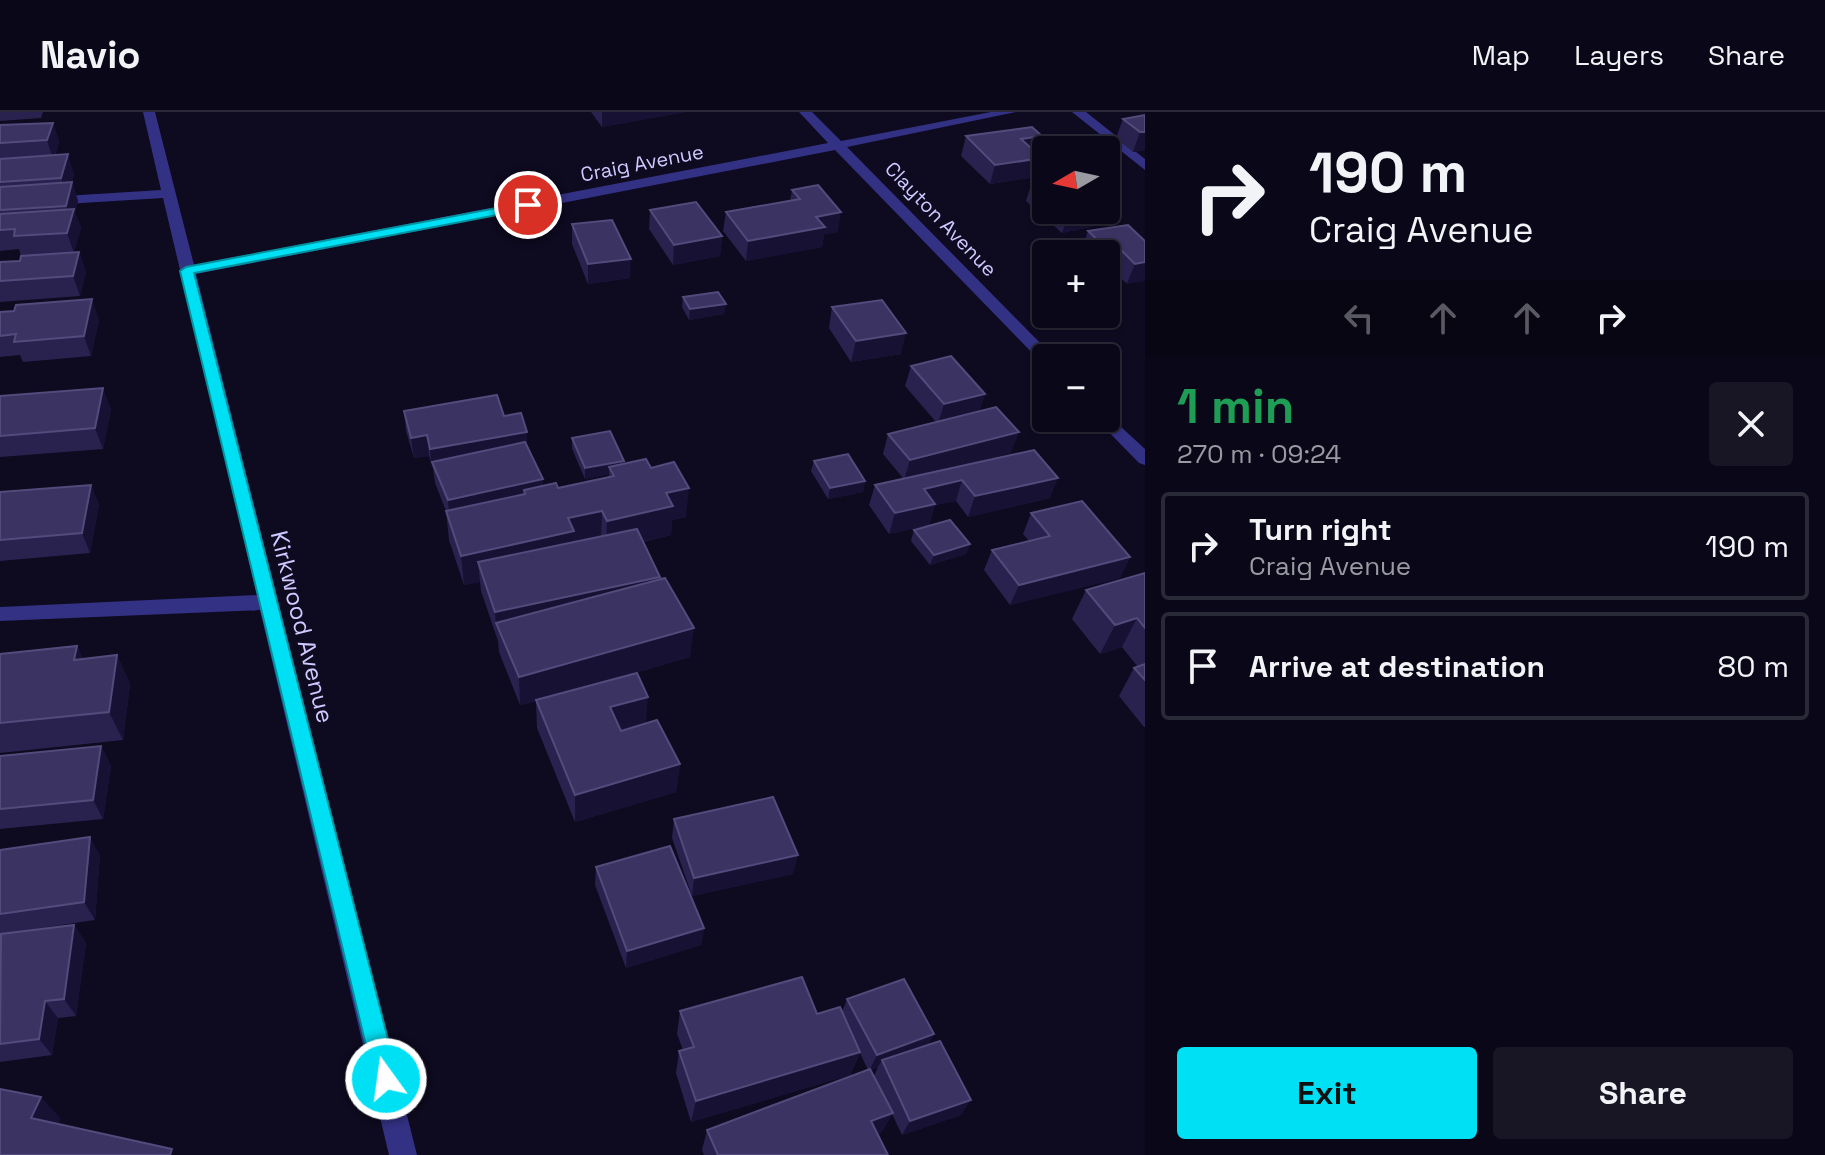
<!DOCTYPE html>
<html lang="en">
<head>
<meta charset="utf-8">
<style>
  :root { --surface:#0a0818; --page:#181625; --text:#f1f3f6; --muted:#999aa2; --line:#2a2937; --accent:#00e0f4 }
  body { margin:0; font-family:"Space Grotesk",sans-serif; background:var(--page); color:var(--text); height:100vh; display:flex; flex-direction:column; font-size:30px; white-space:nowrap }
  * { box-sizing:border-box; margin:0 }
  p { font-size:26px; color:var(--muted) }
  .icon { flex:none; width:44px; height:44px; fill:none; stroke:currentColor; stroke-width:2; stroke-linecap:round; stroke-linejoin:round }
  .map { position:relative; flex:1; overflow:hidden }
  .side { display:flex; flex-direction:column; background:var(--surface); width:680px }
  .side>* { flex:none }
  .hud { background:#0a0818; color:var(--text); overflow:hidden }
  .needle { width:52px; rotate:261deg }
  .fabs { position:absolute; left:1032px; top:24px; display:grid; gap:16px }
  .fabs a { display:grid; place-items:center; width:88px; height:88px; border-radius:8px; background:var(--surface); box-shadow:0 2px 6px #0004,0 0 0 2px var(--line); font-size:40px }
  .pin { position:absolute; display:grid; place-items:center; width:68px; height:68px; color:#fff; margin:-34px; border:4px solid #fff; border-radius:50%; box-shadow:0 2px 8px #0007 }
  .me { position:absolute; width:88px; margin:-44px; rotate:346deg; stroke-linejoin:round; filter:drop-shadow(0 0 6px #0008) }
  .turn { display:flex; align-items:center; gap:28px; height:168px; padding:0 32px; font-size:36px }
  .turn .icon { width:104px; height:104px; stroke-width:2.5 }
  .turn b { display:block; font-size:56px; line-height:68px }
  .lanes { display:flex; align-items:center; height:76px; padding:0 32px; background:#0003; justify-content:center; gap:40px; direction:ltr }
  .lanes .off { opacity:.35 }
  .round { display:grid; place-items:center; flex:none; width:84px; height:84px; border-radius:8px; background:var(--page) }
  .head { display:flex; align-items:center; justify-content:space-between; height:136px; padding:0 32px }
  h1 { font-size:48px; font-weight:700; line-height:60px; color:#1e9e55 }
  .primary-button { display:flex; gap:16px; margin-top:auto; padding:16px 32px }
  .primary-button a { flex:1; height:92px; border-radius:8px; background:var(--accent); color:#111; font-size:32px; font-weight:700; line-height:92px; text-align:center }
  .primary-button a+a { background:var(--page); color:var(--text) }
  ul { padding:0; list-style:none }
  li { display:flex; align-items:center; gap:24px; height:108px; margin:0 16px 12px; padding:0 16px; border:4px solid var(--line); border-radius:8px }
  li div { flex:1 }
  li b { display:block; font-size:30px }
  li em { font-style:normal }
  header { display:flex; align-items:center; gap:48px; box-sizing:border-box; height:112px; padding:0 40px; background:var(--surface); border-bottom:2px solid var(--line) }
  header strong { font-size:38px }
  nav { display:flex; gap:44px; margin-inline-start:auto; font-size:28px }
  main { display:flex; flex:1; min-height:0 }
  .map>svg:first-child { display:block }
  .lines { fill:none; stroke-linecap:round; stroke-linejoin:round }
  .minor { fill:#333183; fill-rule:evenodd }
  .wall { fill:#29224f; fill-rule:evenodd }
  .shaded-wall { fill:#171134 }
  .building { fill:#3b3462; stroke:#524b7b; stroke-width:2 }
  .route { fill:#00e0f4; stroke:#00929f; stroke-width:2 }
  .labels { text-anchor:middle; stroke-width:8; stroke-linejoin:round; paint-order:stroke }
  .far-street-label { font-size:20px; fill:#cec9ff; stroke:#0e0a20 }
  .street-label { font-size:24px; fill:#cec9ff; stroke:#0e0a20 }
</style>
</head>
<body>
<header>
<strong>Navio</strong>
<nav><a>Map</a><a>Layers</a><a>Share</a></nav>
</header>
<main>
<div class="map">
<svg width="1145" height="1043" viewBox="0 0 1145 1043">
  <rect width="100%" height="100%" fill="#0e0a20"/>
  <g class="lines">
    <g class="minor">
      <polygon points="143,0 155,0 194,153 828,31 799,0 812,0 841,29 991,0 1016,0 847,35 1052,243 1054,246 1046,246 1046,251 1040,249 835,38 196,162 417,1043 389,1043 260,498 0,509 0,495 257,483 163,86 0,96 0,88 161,78"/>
      <polygon points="1072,0 1086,0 1145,47 1145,58"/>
      <polygon points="1106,301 1145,337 1145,353 1139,351 1099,310 1097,306 1106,306"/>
    </g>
  </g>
  <g class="wall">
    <polygon points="0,0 43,0 41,6 0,9"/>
    <polygon points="591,0 685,0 602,15"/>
    <polygon points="1145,3 1145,38 1133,40 1116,26 1123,7"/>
    <polygon points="53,11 59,30 55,43 74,62 72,70 78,89 75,101 81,116 74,140 79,140 86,160 80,184 0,190 0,150 20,149 21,144 19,137 0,139 0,13"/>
    <polygon points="966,24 1037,41 1042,46 1036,65 990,72 961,44"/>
    <polygon points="1046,67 1046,98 1104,98 1099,113 1062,121 1026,89 1032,70"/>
    <polygon points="792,78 838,120 824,122 822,135 746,149 723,119 726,100 790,89"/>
    <polygon points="650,98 722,124 720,144 673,153 649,117"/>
    <polygon points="572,112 630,166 588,172 572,132"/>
    <polygon points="1088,119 1145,129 1127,172 1114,159 1106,160 1106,142 1085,142 1081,139"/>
    <polygon points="683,185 726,192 724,202 689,208 682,195"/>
    <polygon points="832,195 901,242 851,250 829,216"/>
    <polygon points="0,200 99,208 91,244 23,250 20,243 0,245"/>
    <polygon points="911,254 985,282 979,299 1011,341 961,354 1050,386 968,405 956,389 935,393 929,413 889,422 869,393 875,373 903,366 883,342 888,322 936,310 905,274"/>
    <polygon points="0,284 111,297 103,337 0,345"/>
    <polygon points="404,299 504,304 528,337 543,374 558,376 609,365 609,362 585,367 572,337 572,326 624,349 624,352 651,356 686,405 672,408 671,423 643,430 690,545 568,580 646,611 680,652 676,680 575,710 537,616 536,589 520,593 499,540 498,529 481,479 480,470 464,473 449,428 446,399 435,371 433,357 429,344 414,346 406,319"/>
    <polygon points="814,349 865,369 863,380 828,387 811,359"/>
    <polygon points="91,373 99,393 90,441 0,449 0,380"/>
    <polygon points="1031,401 1130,445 1120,466 1010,493 984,458 992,438 1029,429 1023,422"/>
    <polygon points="914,418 970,432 966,442 930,453 911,429"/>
    <polygon points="1145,461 1145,615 1144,615 1119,584 1134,556 1138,555 1122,535 1100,542 1072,507 1086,478"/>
    <polygon points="77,534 83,547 117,543 130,572 123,628 0,641 0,542"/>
    <polygon points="101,634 111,654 103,707 0,717 0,644"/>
    <polygon points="674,707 793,762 692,784 672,726"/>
    <polygon points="0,738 100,743 95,808 0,822"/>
    <polygon points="596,755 704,816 701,833 626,856 595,773"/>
    <polygon points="74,813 86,831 76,904 58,906 52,943 0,950 0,827"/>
    <path d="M847,887L934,922L928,933L961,1003L902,1023L892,1002L881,1021L878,1022L888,1043H704L702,1038L707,1018L868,958L860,941L850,963L691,1010L676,961L679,939L683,938L677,922L680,899L817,902L842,900ZM878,955L874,964L871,958Z"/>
  </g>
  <g class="shaded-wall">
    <polygon points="602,0 685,0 602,15"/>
    <polygon points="53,11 59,30 53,47 47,28"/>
    <polygon points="1140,20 1145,20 1145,38 1133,40"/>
    <polygon points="1042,24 1036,43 1021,27"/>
    <polygon points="68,42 74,62 72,70 78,89 75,101 81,116 74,141 67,121 71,109 66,94 68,85 61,66"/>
    <polygon points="1042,46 1036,65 990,72 995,53"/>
    <polygon points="1084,98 1104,98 1099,113 1062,121 1069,101"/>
    <polygon points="841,100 838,120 824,122 822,135 746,149 748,129 816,105"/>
    <polygon points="722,124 720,144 673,153 674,133"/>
    <polygon points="1122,139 1114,159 1106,160 1106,154 1111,141"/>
    <polygon points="79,140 86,160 80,184 73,164"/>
    <polygon points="631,147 630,166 588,172 588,152"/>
    <polygon points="1145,150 1145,169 1127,172 1135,152"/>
    <polygon points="92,187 99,208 91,244 84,224"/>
    <polygon points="726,192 724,202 689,208 690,197"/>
    <polygon points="906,221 901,242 851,250 856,229"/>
    <polygon points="103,276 111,297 103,337 95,316"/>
    <polygon points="985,282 979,302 938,312 944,292"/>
    <polygon points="527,320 528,341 432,350 432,357 430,337"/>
    <polygon points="1019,320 1011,341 904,368 910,348"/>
    <polygon points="427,323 429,344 414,346 411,326"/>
    <polygon points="624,349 624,359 609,355 609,362 585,367 585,356"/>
    <polygon points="1058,366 1050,386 968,405 975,384"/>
    <polygon points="543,367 543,387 524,378 524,392 450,409 448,388"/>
    <polygon points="962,368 956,389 935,393 929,413 889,422 895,401 924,377"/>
    <polygon points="865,369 863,380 828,387 830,376"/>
    <polygon points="91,373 99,393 90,441 82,421"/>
    <polygon points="689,376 686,405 672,408 671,423 606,438 607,409 666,381"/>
    <polygon points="602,399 601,428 478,450 480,470 464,473 461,444 568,406"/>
    <polygon points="970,432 966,442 930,453 934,443"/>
    <polygon points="1130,445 1120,466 1010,493 1019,473"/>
    <polygon points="660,465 657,494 496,511 497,529 495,500"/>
    <polygon points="1137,506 1122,535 1100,542 1115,513"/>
    <polygon points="694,516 690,545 520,593 519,565"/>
    <polygon points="77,534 91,563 74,548"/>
    <polygon points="117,543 130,572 123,628 109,600"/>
    <polygon points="648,585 646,613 609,623 610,595"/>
    <polygon points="101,634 111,654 103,707 93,688"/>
    <polygon points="680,652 676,680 575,710 575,683"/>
    <polygon points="90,725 100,743 95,808 84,790"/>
    <polygon points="798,743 793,762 692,784 694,766"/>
    <polygon points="74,813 86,831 76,904 64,887"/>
    <polygon points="704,816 701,833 626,856 627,839"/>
    <polygon points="45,889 58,906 52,943 39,927"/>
    <polygon points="934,922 925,938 882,948 878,955 869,959 877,943"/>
    <polygon points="860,940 850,963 691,1010 696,989"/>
    <polygon points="41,985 61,1007 51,1027 31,1006"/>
    <polygon points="971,988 961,1003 902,1023 910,1009"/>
    <polygon points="893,1001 881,1021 860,1029 871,1009"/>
  </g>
  <g class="building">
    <polygon points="1145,3 1145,20 1140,20 1123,7"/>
    <polygon points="53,11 47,28 0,31 0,13"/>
    <polygon points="1032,15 1042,24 1021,27 1042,46 995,53 966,24"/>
    <polygon points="68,42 61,66 0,70 0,47"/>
    <polygon points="1046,67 1046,82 1032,70"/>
    <polygon points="72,70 66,94 0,98 0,75"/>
    <polygon points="818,73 841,100 816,105 825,115 748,129 726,100 800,87 792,78"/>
    <polygon points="696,90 722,124 674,133 650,98"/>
    <polygon points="74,97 67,121 14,124 15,117 0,118 0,102"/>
    <polygon points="1065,98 1084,98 1069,101"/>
    <polygon points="612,108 631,147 588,152 572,112"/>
    <polygon points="1128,113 1145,129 1145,150 1135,152 1122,139 1111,141 1088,119"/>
    <polygon points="79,140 73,164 0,169 0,150 20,149 21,144"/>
    <polygon points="718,180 726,192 690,197 683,185"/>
    <polygon points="92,187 84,224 14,230 16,222 0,224 0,200 14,199 16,193"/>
    <polygon points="882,188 906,221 856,229 832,195"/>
    <polygon points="951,244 985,282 944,292 911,254"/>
    <polygon points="103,276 95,316 0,324 0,284"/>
    <polygon points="497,283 504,304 521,301 527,320 430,337 427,323 411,326 404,299"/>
    <polygon points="996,295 1019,320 910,348 888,322"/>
    <polygon points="610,319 624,349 585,356 572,326"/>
    <polygon points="525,330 543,367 448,388 432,350"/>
    <polygon points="1034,338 1058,366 975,384 962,368 924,377 935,392 895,401 875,373"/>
    <polygon points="848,342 865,369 830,376 814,349"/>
    <polygon points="646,347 651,356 674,350 689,376 666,381 673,394 607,409 602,399 568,406 574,419 461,444 446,399 525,382 524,378 556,371 558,376 614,364 609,355"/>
    <polygon points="91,373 82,421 0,428 0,380"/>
    <polygon points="1082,389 1130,445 1019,473 992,438 1050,424 1031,401"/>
    <polygon points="950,408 970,432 934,443 914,418"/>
    <polygon points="637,417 660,465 495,500 478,450"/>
    <polygon points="1145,461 1145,516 1137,506 1115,513 1086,478"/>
    <polygon points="665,466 694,516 519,565 496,511"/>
    <polygon points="77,534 74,548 117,543 109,600 0,611 0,542"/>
    <polygon points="1145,552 1145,568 1134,556"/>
    <polygon points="637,561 648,585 610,595 621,619 657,608 680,652 575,683 536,588"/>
    <polygon points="101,634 93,688 0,697 0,644"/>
    <polygon points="773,685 798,743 694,766 674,707"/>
    <polygon points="90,725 84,790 0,802 0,738"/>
    <polygon points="670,734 704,816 627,839 596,755"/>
    <polygon points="74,813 64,887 45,889 39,927 0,932 1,822"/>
    <polygon points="802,865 817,902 840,895 860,940 696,989 679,939 694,935 680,899"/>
    <polygon points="904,867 934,922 877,943 847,887"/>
    <polygon points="940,929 971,988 910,1009 882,948"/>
    <polygon points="870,957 893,1001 871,1009 888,1043 718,1043 707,1018"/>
    <polygon points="0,977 41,985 31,1006 172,1037 170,1043 0,1043"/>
  </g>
  <polygon class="route" points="528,90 533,91 533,96 194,161 398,967 395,975 386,979 378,975 374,967 180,159 186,155"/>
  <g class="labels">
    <g class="far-street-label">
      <text transform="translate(642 51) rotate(-11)" y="7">Craig Avenue</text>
      <text transform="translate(941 107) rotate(46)" y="7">Clayton Avenue</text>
    </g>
    <g class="street-label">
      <text transform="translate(302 515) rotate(76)" y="8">Kirkwood Avenue</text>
    </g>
  </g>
</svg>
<div class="fabs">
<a><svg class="needle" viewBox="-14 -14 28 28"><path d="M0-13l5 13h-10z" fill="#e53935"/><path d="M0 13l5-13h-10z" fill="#999aa2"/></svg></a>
<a>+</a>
<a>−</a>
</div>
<div class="pin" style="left:528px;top:93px;background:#d93025"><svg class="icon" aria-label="arrive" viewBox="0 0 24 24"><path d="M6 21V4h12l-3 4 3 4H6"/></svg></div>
<svg class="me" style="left:386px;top:967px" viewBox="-20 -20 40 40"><circle r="17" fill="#00e0f4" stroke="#fff" stroke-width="3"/><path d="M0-11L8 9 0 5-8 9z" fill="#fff"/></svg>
</div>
<section class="side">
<div class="hud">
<div class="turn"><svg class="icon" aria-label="right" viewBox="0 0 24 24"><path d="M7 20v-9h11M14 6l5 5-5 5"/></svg><div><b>190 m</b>Craig Avenue</div></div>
<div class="lanes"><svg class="icon off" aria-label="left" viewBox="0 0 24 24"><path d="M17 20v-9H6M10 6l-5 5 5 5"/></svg><svg class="icon off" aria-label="ahead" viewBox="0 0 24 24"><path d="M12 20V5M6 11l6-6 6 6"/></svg><svg class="icon off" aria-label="ahead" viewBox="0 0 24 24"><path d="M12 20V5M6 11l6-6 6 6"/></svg><svg class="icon" aria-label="right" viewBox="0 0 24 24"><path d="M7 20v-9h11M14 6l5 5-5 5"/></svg></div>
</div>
<div class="head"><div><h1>1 min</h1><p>270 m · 09:24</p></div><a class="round"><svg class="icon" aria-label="close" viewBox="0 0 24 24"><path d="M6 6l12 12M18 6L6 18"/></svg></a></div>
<ul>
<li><svg class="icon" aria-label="right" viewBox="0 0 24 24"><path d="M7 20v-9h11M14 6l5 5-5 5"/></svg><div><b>Turn right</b><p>Craig Avenue</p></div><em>190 m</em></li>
<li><svg class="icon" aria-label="arrive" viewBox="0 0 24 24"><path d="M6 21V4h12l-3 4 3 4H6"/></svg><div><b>Arrive at destination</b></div><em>80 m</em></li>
</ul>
<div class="primary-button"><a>Exit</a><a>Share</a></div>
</section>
</main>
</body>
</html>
